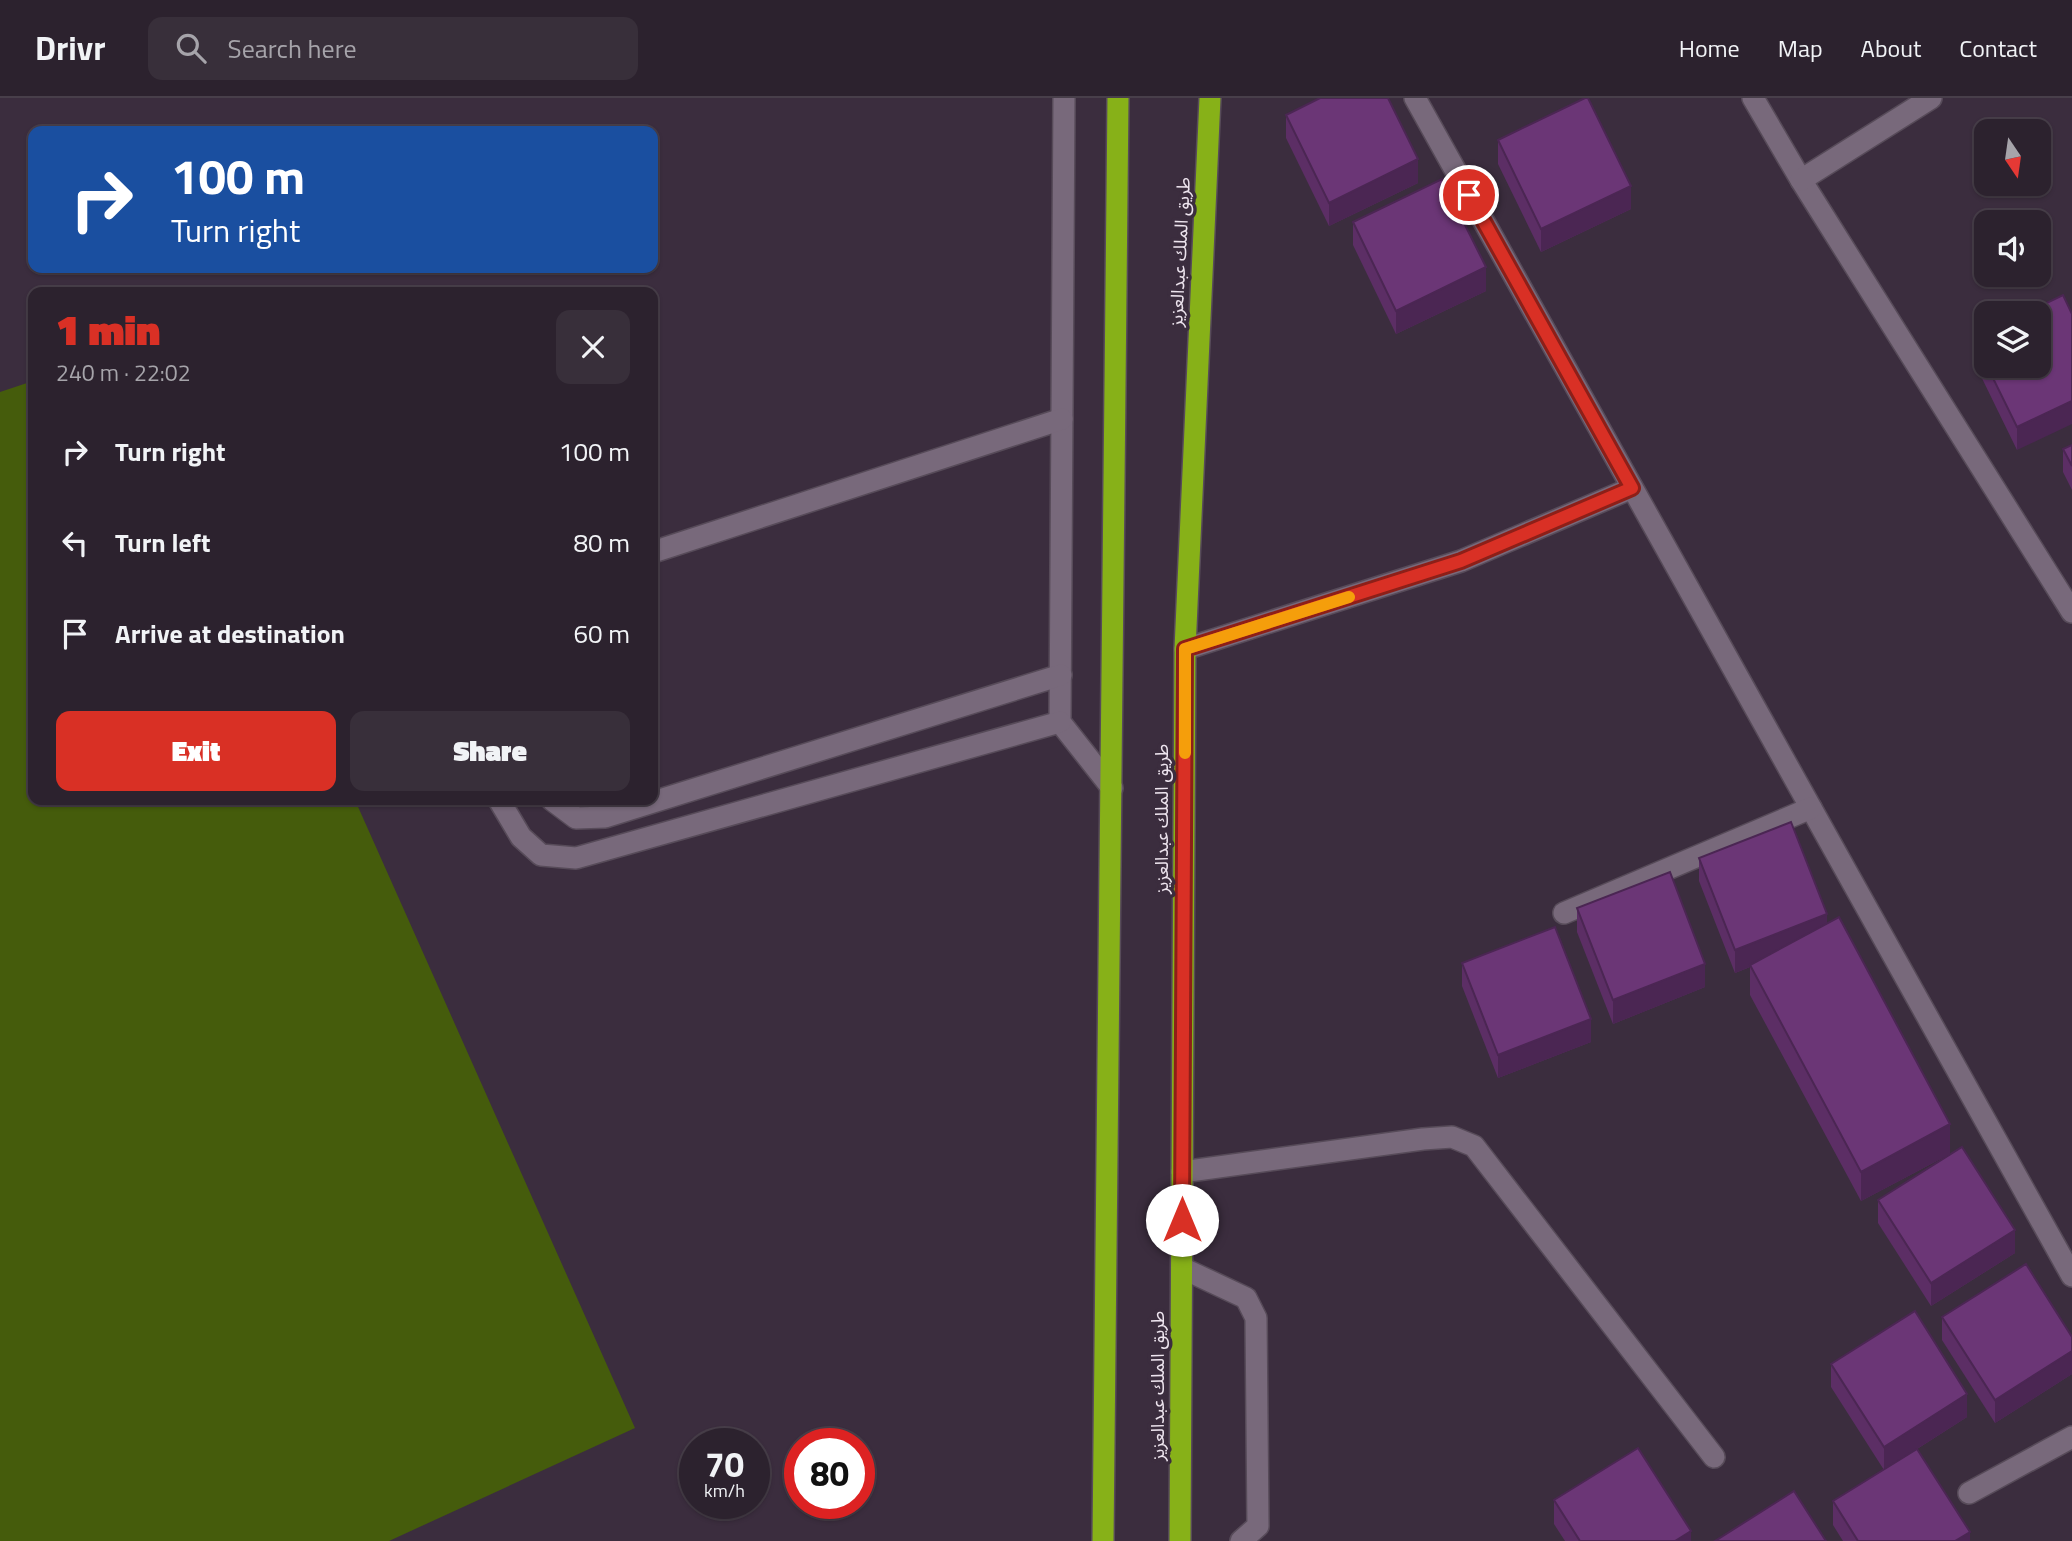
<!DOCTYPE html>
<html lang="en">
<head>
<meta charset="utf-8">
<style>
  :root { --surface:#2c222e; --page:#382f3a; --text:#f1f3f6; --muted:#a6a4aa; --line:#483f4a; --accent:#d93025 }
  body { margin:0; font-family:"Titillium Web","Noto Sans Arabic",sans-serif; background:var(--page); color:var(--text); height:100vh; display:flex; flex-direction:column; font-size:26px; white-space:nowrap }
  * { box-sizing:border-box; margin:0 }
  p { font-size:23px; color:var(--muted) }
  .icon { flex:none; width:38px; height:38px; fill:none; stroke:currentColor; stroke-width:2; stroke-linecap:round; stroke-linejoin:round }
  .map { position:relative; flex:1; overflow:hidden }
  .sheet { position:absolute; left:28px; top:189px; width:630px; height:518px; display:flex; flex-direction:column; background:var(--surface); border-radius:14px; box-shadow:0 2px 5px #0004,0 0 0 2px var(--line) }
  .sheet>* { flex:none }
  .hud { position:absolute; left:28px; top:28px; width:630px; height:147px; border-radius:14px; box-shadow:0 2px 5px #0004,0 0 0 2px var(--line); background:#1a4fa0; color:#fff; overflow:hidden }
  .needle { width:46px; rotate:167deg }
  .controls { position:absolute; left:1974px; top:21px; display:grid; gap:14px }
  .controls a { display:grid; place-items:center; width:77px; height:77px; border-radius:14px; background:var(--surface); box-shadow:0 2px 5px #0004,0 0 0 2px var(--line); font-size:35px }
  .speed { position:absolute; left:679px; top:1330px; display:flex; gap:14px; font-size:35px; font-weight:700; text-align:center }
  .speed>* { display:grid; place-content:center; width:91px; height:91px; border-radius:50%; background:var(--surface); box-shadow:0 2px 5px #0004,0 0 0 2px var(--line); line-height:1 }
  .speed small { font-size:18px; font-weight:400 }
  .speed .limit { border:10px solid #d22; background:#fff; color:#111 }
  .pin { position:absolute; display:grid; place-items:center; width:60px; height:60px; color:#fff; margin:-30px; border:4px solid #fff; border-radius:50%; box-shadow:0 2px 7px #0007 }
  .me { position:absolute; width:77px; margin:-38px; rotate:0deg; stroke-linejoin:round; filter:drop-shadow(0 0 5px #0008) }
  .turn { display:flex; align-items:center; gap:24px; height:147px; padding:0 28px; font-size:32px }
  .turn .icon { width:91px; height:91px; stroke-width:2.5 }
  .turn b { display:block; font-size:49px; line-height:60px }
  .round { display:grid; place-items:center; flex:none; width:74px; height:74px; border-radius:14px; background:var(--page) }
  .overview { display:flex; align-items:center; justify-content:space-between; height:119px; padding:0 28px }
  h1 { font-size:42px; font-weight:800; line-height:52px; color:var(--accent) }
  .cta { display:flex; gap:14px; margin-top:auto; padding:14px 28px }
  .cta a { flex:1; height:80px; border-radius:14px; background:var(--accent); color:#fff; font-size:28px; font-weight:800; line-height:80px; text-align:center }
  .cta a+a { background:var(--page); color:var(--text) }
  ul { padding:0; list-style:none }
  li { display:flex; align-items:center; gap:21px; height:91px; padding:0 28px }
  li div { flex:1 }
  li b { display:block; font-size:26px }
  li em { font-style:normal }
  header { display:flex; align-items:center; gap:42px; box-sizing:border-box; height:98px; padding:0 35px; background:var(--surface); border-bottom:2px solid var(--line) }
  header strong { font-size:33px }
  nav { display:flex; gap:38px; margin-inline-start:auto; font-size:24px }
  .search { width:490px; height:63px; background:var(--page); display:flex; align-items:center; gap:18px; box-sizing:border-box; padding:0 24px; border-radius:14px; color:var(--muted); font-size:26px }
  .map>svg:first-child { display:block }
  .green { fill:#455c0c }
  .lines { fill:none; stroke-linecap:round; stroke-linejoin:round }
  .minor-casing { stroke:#574b59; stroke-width:24 }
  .highway-casing { stroke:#574b59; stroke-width:24 }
  .minor { stroke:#78697b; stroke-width:21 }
  .highway { stroke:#87b118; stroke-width:21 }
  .wall { fill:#5c2e65 }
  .shaded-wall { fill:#4b2653 }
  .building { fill:#6b3676; stroke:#4b2653; stroke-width:2 }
  .route-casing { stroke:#8d1f18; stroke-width:18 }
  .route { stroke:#d93025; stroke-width:12 }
  .slow { stroke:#f59e0b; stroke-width:12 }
  .labels { text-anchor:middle; stroke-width:7; stroke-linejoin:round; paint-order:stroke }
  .street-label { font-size:18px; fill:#ede4ee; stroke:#3b2d3e }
</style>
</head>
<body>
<header>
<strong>Drivr</strong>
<div class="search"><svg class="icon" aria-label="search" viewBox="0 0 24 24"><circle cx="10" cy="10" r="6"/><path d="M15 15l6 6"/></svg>Search here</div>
<nav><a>Home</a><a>Map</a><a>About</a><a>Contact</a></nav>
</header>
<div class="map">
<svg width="2072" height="1443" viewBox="0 0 2072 1443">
  <rect width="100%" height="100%" fill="#3b2d3e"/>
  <polygon class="green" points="33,283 33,702 355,702 635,1330 389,1443 0,1443 0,294"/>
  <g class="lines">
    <g class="minor-casing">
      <g id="minor">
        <polyline points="1064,0 1060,624 1112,690"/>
        <polyline points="1415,0 2072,1178"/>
        <polyline points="1753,0 1801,82 2072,514"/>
        <polyline points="1801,82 1931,0"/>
        <polyline points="653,454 1062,321"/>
        <polyline points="1185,551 1461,463 1632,390"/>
        <polyline points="499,702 521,739 541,757 576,760 1060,624"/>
        <polyline points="552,702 576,720 605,719 1061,577"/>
        <polyline points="1564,815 1811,710"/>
        <polyline points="1182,1074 1423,1041 1452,1039 1474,1048 1714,1359"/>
        <polyline points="1182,1170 1246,1200 1256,1220 1258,1428 1241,1443"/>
        <polyline points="1969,1395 2072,1339"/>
      </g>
    </g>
    <g class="highway-casing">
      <g id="highway">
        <polyline points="1103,1443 1118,0"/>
        <polyline points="1180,1443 1185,551 1210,0"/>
      </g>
    </g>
    <use href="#minor" class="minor"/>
    <use href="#highway" class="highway"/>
  </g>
  <g class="wall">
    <polygon points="1286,17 1418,85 1329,128 1286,40"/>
    <polygon points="1498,42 1631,111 1541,154 1498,66"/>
    <polygon points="1353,124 1486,193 1396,236 1353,147"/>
    <polygon points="1986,234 1986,268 2039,268 2017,352 1974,264 1974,240"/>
    <polygon points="2072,347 2072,392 2063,374 2063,351"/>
    <polygon points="1699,760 1827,826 1950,1056 1861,1103 1750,897 1750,869 1735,875 1699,783"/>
    <polygon points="1577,810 1705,889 1613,926 1577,834"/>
    <polygon points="1462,865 1591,944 1498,980 1462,888"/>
    <polygon points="1878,1102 2015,1155 1931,1208 1878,1125"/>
    <polygon points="1942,1219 2072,1239 2072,1276 1995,1325 1942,1242"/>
    <polygon points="1831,1266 1967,1319 1917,1351 1970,1443 1843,1443 1833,1427 1833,1403 1884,1372 1831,1289"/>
    <polygon points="1554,1402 1691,1443 1565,1443 1554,1426"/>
  </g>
  <g class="shaded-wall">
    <polygon points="1418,61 1418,85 1329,128 1329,105"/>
    <polygon points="1631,88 1631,111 1541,154 1541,131"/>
    <polygon points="1486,169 1486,193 1396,236 1396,213"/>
    <polygon points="2072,303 2072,326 2017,352 2017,329"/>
    <polygon points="1827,816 1827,839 1750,867 1750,869 1735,875 1735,852"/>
    <polygon points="1705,866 1705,889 1613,926 1613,902"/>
    <polygon points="1591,921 1591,944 1498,980 1498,957"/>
    <polygon points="1950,1026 1950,1056 1861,1103 1861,1074"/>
    <polygon points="2015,1132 2015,1155 1931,1208 1931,1185"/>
    <polygon points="2072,1253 2072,1276 1995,1325 1995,1302"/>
    <polygon points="1967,1296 1967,1319 1884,1372 1884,1349"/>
    <polygon points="1691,1433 1691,1443 1675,1443"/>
    <polygon points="1970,1434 1970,1443 1955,1443"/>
  </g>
  <g class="building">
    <polygon points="1320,0 1388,0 1418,61 1329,105 1286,17"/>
    <polygon points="1585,0 1588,0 1631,88 1541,131 1498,42"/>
    <polygon points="1442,81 1486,169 1396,213 1353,124"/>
    <polygon points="2063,197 2072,216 2072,303 2017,329 1987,268 2039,268 2039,215 2026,215"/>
    <polygon points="1986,234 1986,265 1974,240"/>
    <polygon points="2072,347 2072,368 2063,351"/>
    <polygon points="1791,724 1827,816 1735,852 1699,760"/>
    <polygon points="1670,774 1705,866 1613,902 1577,810"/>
    <polygon points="1839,819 1950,1026 1861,1074 1750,867"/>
    <polygon points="1555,829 1591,921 1498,957 1462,865"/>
    <polygon points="1962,1049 2015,1132 1931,1185 1878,1102"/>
    <polygon points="2026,1166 2072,1239 2072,1253 1995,1302 1942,1219"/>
    <polygon points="1915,1213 1967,1296 1884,1349 1831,1266"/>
    <polygon points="1638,1350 1691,1433 1675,1443 1580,1443 1554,1402"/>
    <polygon points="1917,1351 1970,1434 1955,1443 1858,1443 1833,1403"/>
    <polygon points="1794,1393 1826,1443 1715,1443"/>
  </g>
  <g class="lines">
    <g class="route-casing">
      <polyline id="route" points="1182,1122 1185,551 1461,463 1632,390 1469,97"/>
    </g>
    <use href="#route" class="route"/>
    <polyline class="slow" points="1185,655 1185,551 1349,499"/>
  </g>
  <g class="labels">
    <g class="street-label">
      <text transform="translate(1180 154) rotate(-87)" y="6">طريق الملك عبدالعزيز</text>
      <text transform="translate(1162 721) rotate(-90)" y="6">طريق الملك عبدالعزيز</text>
      <text transform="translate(1158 1288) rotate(-90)" y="6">طريق الملك عبدالعزيز</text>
    </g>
  </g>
</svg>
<div class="controls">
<a><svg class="needle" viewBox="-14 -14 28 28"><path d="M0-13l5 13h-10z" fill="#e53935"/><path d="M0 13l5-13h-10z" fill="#a6a4aa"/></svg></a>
<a><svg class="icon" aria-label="sound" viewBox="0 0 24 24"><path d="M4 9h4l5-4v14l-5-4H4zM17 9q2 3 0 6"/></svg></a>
<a><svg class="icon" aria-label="layers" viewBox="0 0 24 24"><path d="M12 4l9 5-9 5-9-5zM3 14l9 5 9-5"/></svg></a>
</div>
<div class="speed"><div>70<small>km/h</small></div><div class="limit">80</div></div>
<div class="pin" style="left:1469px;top:97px;background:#d93025"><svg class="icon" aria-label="arrive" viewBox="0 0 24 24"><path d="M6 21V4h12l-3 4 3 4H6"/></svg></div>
<svg class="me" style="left:1182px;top:1122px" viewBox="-20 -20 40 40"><circle r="19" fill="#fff"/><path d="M0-13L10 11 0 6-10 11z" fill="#d93025"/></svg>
<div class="hud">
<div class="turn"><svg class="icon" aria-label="right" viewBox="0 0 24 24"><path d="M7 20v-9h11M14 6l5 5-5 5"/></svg><div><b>100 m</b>Turn right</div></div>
</div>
<section class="sheet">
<div class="overview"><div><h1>1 min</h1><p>240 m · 22:02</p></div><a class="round"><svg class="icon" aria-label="close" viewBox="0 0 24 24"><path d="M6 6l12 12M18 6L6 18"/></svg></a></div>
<ul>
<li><svg class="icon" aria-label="right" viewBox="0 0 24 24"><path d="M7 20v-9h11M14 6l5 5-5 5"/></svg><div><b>Turn right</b></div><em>100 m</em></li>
<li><svg class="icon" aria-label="left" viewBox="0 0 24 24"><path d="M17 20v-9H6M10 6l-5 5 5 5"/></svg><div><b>Turn left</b></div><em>80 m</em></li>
<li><svg class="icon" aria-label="arrive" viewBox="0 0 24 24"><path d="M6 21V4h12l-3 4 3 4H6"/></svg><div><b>Arrive at destination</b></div><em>60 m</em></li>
</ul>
<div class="cta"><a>Exit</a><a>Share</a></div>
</section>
</div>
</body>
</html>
